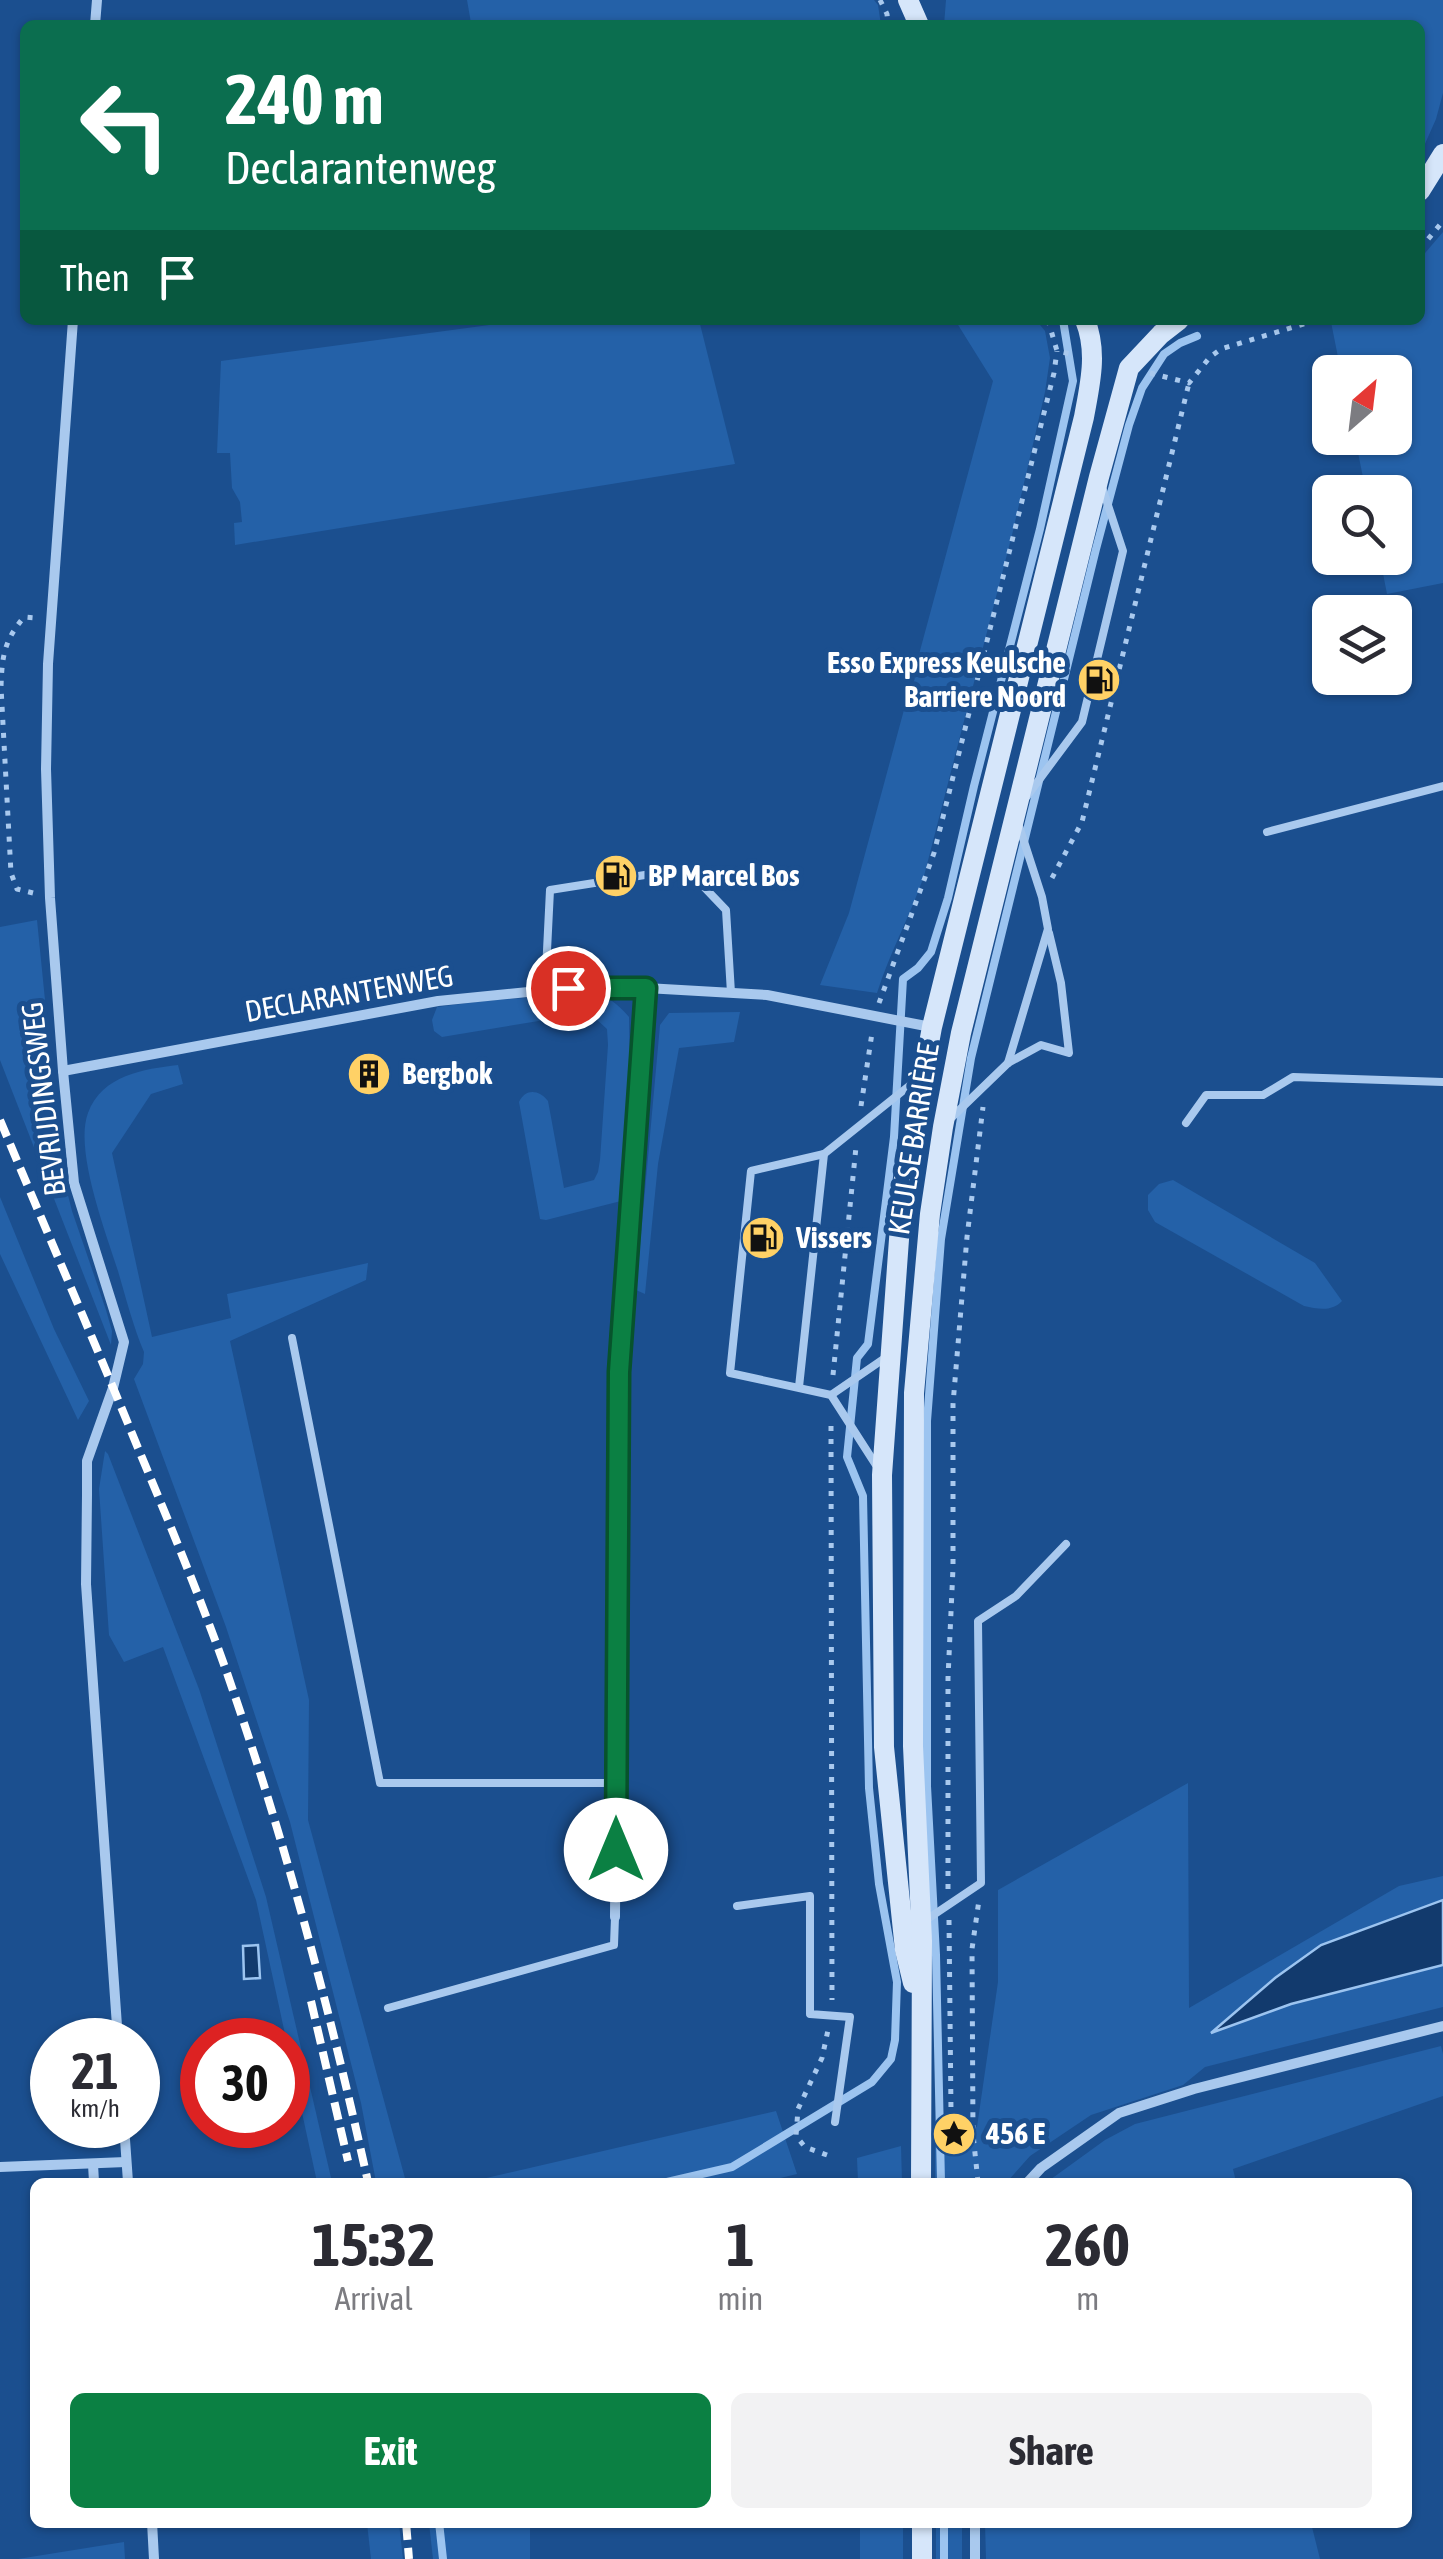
<!DOCTYPE html>
<html lang="en">
<head>
<meta charset="utf-8">
<style>
  :root { --surface:#fff; --page:#f2f2f3; --text:#2b2b33; --muted:#7c7c81; --accent:#0b8043 }
  body { margin:0; font-family:"Asap Condensed",sans-serif; background:var(--page); color:var(--text); height:100vh; display:flex; flex-direction:column; font-size:38px; white-space:nowrap }
  * { box-sizing:border-box; margin:0 }
  p { font-size:32px; color:var(--muted) }
  .icon { flex:none; width:55px; height:55px; fill:none; stroke:currentColor; stroke-width:2; stroke-linecap:round; stroke-linejoin:round }
  .map { position:relative; flex:1; overflow:hidden }
  .sheet { position:absolute; left:30px; top:2178px; width:1382px; height:350px; display:flex; flex-direction:column; background:var(--surface); border-radius:15px; box-shadow:0 2px 8px #0004 }
  .sheet>* { flex:none }
  .banner { position:absolute; left:20px; top:20px; width:1405px; height:305px; border-radius:15px; box-shadow:0 2px 8px #0004; background:#0b6e4f; color:#fff; overflow:hidden }
  .needle { width:65px; rotate:28deg }
  .fabs { position:absolute; left:1312px; top:355px; display:grid; gap:20px }
  .fabs a { display:grid; place-items:center; width:100px; height:100px; border-radius:15px; background:var(--surface); box-shadow:0 2px 8px #0004; font-size:50px }
  .speed { position:absolute; left:30px; top:2018px; display:flex; gap:20px; font-size:50px; font-weight:700; text-align:center }
  .speed>* { display:grid; place-content:center; width:130px; height:130px; border-radius:50%; background:var(--surface); box-shadow:0 2px 8px #0004; line-height:1 }
  .speed small { font-size:25px; font-weight:400 }
  .speed .limit { border:15px solid #d22; background:#fff; color:#111 }
  .pin { position:absolute; display:grid; place-items:center; width:85px; height:85px; color:#fff; margin:-42px; border:5px solid #fff; border-radius:50%; box-shadow:0 2px 10px #0007 }
  .me { position:absolute; width:110px; margin:-55px; rotate:0deg; stroke-linejoin:round; filter:drop-shadow(0 0 8px #0008) }
  .turn { display:flex; align-items:center; gap:35px; height:210px; padding:0 40px; font-size:45px }
  .turn .icon { width:130px; height:130px; stroke-width:2.5 }
  .turn b { display:block; font-size:70px; line-height:85px }
  .then { display:flex; align-items:center; height:95px; padding:0 40px; background:#0003; gap:20px; font-size:38px }
  .eta { display:flex; justify-content:space-evenly; align-items:center; height:170px; text-align:center }
  .eta b { font-size:60px; font-weight:700; line-height:70px }
  .cta { display:flex; gap:20px; margin-top:auto; padding:20px 40px }
  .cta a { flex:1; height:115px; border-radius:15px; background:var(--accent); color:#fff; font-size:40px; font-weight:700; line-height:115px; text-align:center }
  .cta a+a { background:var(--page); color:var(--text) }
  .map>svg:first-child { display:block }
  .green { fill:#2461a8 }
  .water { fill:#123a6d; stroke:#9cc4f0; stroke-width:2.5 }
  .lines { fill:none; stroke-linecap:round; stroke-linejoin:round }
  .stream { stroke:#9cc4f0; stroke-width:8 }
  .path { stroke:#a9c9ee; stroke-width:5; stroke-dasharray:5 8; stroke-linecap:butt }
  .service { stroke:#a9c9ee; stroke-width:8 }
  .minor { stroke:#a9c9ee; stroke-width:10 }
  .secondary { stroke:#d6e6fa; stroke-width:20 }
  .rail { stroke:#fff; stroke-width:8; stroke-dasharray:18 8; stroke-linecap:butt }
  .route-casing { stroke:#07532c; stroke-width:25 }
  .route { stroke:#0b8043; stroke-width:18 }
  .labels { text-anchor:middle; stroke-width:10; stroke-linejoin:round; paint-order:stroke }
  .poi-label { font-size:30px; font-weight:bold; fill:#fff; stroke:#1b4f8f; text-anchor:start }
  .street-label { font-size:30px; fill:#fff; stroke:#1b4f8f }
</style>
</head>
<body>
<div class="map">
<svg width="1443" height="2559" viewBox="0 0 1443 2559">
  <rect width="100%" height="100%" fill="#1b4f8f"/>
  <g class="green">
    <polygon points="467,0 874,0 878,5 881,25 466,25 471,23"/>
    <polygon points="946,0 1443,0 1443,93 1436,119 1420,155 1420,25 944,25"/>
    <polygon points="1443,232 1443,583 1387,594 1380,558 1395,558 1395,492 1366,492 1355,438 1395,438 1395,372 1341,372 1331,322 1420,320 1420,259"/>
    <polygon points="527,320 699,320 735,464 235,545 234,523 242,522 240,502 232,488 230,453 217,453 221,361"/>
    <path d="M955,320H1036L1045,331L1050,358L1045,392L1012,535L924,876C910,916 890,952 877,993L820,985L849,913L993,381Z"/>
    <polygon points="37,920 50,1050 51,1115 58,1156 72,1211 106,1310 112,1331 111,1345 0,1060 0,927"/>
    <path d="M589,993C606,994 618,1004 629,1017L630,1076L621,1201L546,1220L540,1219L519,1102C526,1088 539,1090 548,1101L564,1188L594,1180L598,1172L600,1160L608,1045L607,1029L595,1018L569,1016L442,1037L434,1031L432,1020L437,1007L484,1001Z"/>
    <polygon points="740,1012 734,1042 679,1048 658,1164 645,1294 636,1290 660,1025 669,1013"/>
    <path d="M178,1065L183,1084L151,1094L112,1153L152,1337L231,1318L227,1294L368,1263L366,1280L230,1341L309,1700L308,1820L406,2182H376L361,2103L290,1822L226,1627L134,1379L143,1364L144,1352C133,1326 126,1298 118,1271C106,1233 74,1150 88,1113C102,1075 144,1069 178,1065Z"/>
    <path d="M1173,1180L1315,1263L1342,1301C1332,1312 1318,1309 1304,1306L1155,1222L1148,1210V1195L1159,1184Z"/>
    <polygon points="0,1197 54,1329 89,1401 78,1420 0,1254"/>
    <polygon points="105,1451 108,1454 199,1689 266,1897 332,2182 317,2182 256,1900 163,1647 124,1662 109,1635 99,1489"/>
    <polygon points="1188,1783 1189,2008 1399,1886 1443,1876 1443,1900 1321,1945 1275,1978 1214,2031 1291,2004 1443,1965 1443,2007 1205,2067 1183,2085 1091,2115 1030,2156 1007,2182 935,2182 935,2136 977,2127 998,1982 998,1890"/>
    <polygon points="1441,2046 1443,2054 1443,2096 1233,2169 1236,2182 1047,2182 1105,2140 1135,2124"/>
    <polygon points="776,2111 797,2174 764,2182 469,2182"/>
    <polygon points="901,2146 902,2182 858,2182 857,2158"/>
    <polygon points="367,2523 399,2523 403,2559 371,2559"/>
    <polygon points="429,2523 530,2523 530,2559 433,2559"/>
    <rect x="860" y="2523" width="43" height="36"/>
    <rect x="936" y="2523" width="26" height="36"/>
    <polygon points="985,2523 1311,2523 1320,2559 986,2559"/>
    <polygon points="124,2542 125,2559 18,2559"/>
  </g>
  <g class="water">
    <polygon points="1443,1900 1443,1965 1291,2004 1211,2033 1275,1978 1321,1945"/>
    <polygon points="258,1945 260,1978 244,1979 243,1946"/>
  </g>
  <g class="lines">
    <g class="stream">
      <polyline points="667,2182 732,2167 872,2082 891,2059 895,2040 897,1982 879,1884 869,1788 863,1496 847,1457 857,1358 868,1344 894,1137 903,979 918,968 931,952 948,898 974,786 1040,529 1073,381 1063,320"/>
      <polyline points="941,2182 936,1955 927,1786 927,1421 941,1239 971,1058 1096,549 1129,425 1142,388 1164,354 1180,343 1197,336"/>
      <polyline points="439,2522 443,2559"/>
      <polyline points="944,2559 944,2522"/>
    </g>
    <g class="path">
      <polyline points="880,0 887,14 888,25"/>
      <polyline points="1420,249 1443,221"/>
      <polyline points="1048,320 1057,351 1071,354"/>
      <polyline points="1150,373 1189,383 1210,357 1221,349 1317,320"/>
      <polyline points="1052,878 1082,822 1189,383"/>
      <path d="M33,893L17,889L11,873L1,687C2,656 4,641 24,617L37,618"/>
      <polyline points="879,1003 934,853 1054,373 1057,351"/>
      <polyline points="861,1106 872,1033"/>
      <polyline points="833,1375 856,1147"/>
      <polyline points="831,1426 832,2000"/>
      <polyline points="948,1889 948,1678 953,1568 953,1404 967,1237 983,1107"/>
      <polyline points="949,1920 951,2111 973,2134"/>
      <polyline points="827,2155 805,2147 796,2136 798,2109 822,2058 828,2030"/>
      <polyline points="978,2182 973,2134 972,1949 979,1900"/>
    </g>
    <g class="service">
      <polyline points="1027,796 1082,722 1123,551 1102,487"/>
      <polyline points="1267,832 1443,786"/>
      <polyline points="545,991 550,890 670,871 704,887 726,910 731,993"/>
      <polyline points="1008,1063 1048,929 1042,897 1019,826"/>
      <polyline points="949,1120 1008,1063 1041,1045 1069,1053 1061,983 1049,933"/>
      <polyline points="1186,1123 1206,1095 1263,1095 1293,1077 1443,1082"/>
      <polyline points="292,1338 380,1783 616,1783"/>
      <polyline points="799,1387 824,1154"/>
      <polyline points="831,1395 885,1358"/>
      <polyline points="876,1465 831,1395 730,1373 751,1171 824,1154 919,1078"/>
      <polyline points="737,1906 810,1896 810,2014 850,2017 835,2122"/>
      <polyline points="923,1922 981,1883 978,1621 1016,1596 1066,1544"/>
      <polyline points="388,2008 614,1945 615,1917"/>
    </g>
    <g class="minor">
      <polyline points="95,25 97,0"/>
      <polyline points="73,320 48,664 46,769 50,898 63,1071 74,1183 124,1342 113,1388 87,1461 87,1495 86,1584 118,2040"/>
      <polyline points="63,1071 438,1001 568,988 646,988 767,995 931,1027"/>
      <polyline points="615,1917 619,1372 646,988"/>
      <polyline points="124,2125 128,2182"/>
      <polyline points="93,2164 94,2182"/>
      <polyline points="0,2167 126,2162"/>
      <polyline points="1028,2182 1041,2168 1119,2113 1194,2089 1443,2026"/>
      <polyline points="152,2522 154,2559"/>
      <polyline points="975,2522 975,2559"/>
    </g>
    <g class="secondary">
      <polyline points="908,0 919,25"/>
      <polyline points="1420,191 1443,154"/>
      <path d="M913,1983L905,1950L884,1747L882,1475L903,1184L932,1027L1084,417C1090,384 1098,352 1085,320"/>
      <polyline points="921,2182 922,1941 913,1746 914,1393 930,1214 943,1127 961,1033 1099,477 1129,368 1161,334 1179,320"/>
      <polyline points="922,2522 922,2559"/>
    </g>
    <g class="rail">
      <path d="M0,1120C46,1230 93,1338 138,1448C169,1522 200,1597 227,1673C285,1840 330,2010 368,2182"/>
      <polyline points="311,2001 348,2161"/>
      <polyline points="406,2522 409,2559"/>
    </g>
  </g>
  <g class="lines">
    <g class="route-casing">
      <polyline id="route" points="568,988 646,988 619,1372 616,1850"/>
    </g>
    <use href="#route" class="route"/>
  </g>
  <defs>
    <g id="fuel-disc" transform="scale(2.25)"><circle r="9.5" fill="#ffd166" stroke="#1b4f8f"/><path d="M-5.5-6h7V0h2V4h1.3V-2.5L3-4.5l.8-.8L6-3V5H2.5V1h-1V6h-7ZM-4.2-4.7v3.2H.2V-4.7Z" fill="#111"/></g>
    <g id="building-disc" transform="scale(2.25)"><circle r="9.5" fill="#ffd166" stroke="#1b4f8f"/><path d="M-4-6H4V6H1V3H-1V6H-4ZM-2.5-4.3h1.7v1.8h-1.7ZM.8-4.3h1.7v1.8H.8ZM-2.5-1h1.7V.8h-1.7ZM.8-1h1.7V.8H.8Z" fill="#111"/></g>
    <g id="sight-disc" transform="scale(2.25)"><circle r="9.5" fill="#ffd166" stroke="#1b4f8f"/><path d="M0-6L1.8-2.2L6-1.7L2.9 1.2L3.7 5.4L0 3.3L-3.7 5.4L-2.9 1.2L-6-1.7L-1.8-2.2Z" fill="#111"/></g>
  </defs>
  <g fill-rule="evenodd">
    <use href="#fuel-disc" x="1099" y="680"/>
    <use href="#fuel-disc" x="616" y="876"/>
    <use href="#building-disc" x="369" y="1074"/>
    <use href="#fuel-disc" x="763" y="1238"/>
    <use href="#sight-disc" x="954" y="2134"/>
  </g>
  <g class="labels">
    <g class="poi-label">
      <text x="1066" y="673" text-anchor="end">Esso Express Keulsche<tspan x="1066" dy="34">Barriere Noord</tspan></text>
      <text x="648" y="886">BP Marcel Bos</text>
      <text x="402" y="1084">Bergbok</text>
      <text x="796" y="1248">Vissers</text>
      <text x="986" y="2144">456 E</text>
    </g>
    <g class="street-label">
      <text transform="translate(349 994) rotate(-10)" y="10">DECLARANTENWEG</text>
      <text transform="translate(44 1099) rotate(-97)" y="10">BEVRIJDINGSWEG</text>
      <text transform="translate(914 1139) rotate(-81)" y="10">KEULSE BARRIÈRE</text>
    </g>
  </g>
</svg>
<div class="fabs">
<a><svg class="needle" viewBox="-14 -14 28 28"><path d="M0-13l5 13h-10z" fill="#e53935"/><path d="M0 13l5-13h-10z" fill="#7c7c81"/></svg></a>
<a><svg class="icon" aria-label="search" viewBox="0 0 24 24"><circle cx="10" cy="10" r="6"/><path d="M15 15l6 6"/></svg></a>
<a><svg class="icon" aria-label="layers" viewBox="0 0 24 24"><path d="M12 4l9 5-9 5-9-5zM3 14l9 5 9-5"/></svg></a>
</div>
<div class="speed"><div>21<small>km/h</small></div><div class="limit">30</div></div>
<div class="pin" style="left:568px;top:988px;background:#d93025"><svg class="icon" aria-label="arrive" viewBox="0 0 24 24"><path d="M6 21V4h12l-3 4 3 4H6"/></svg></div>
<svg class="me" style="left:616px;top:1850px" viewBox="-20 -20 40 40"><circle r="19" fill="#fff"/><path d="M0-13L10 11 0 6-10 11z" fill="#0b8043"/></svg>
<div class="banner">
<div class="turn"><svg class="icon" aria-label="left" viewBox="0 0 24 24"><path d="M17 20v-9H6M10 6l-5 5 5 5"/></svg><div><b>240 m</b>Declarantenweg</div></div>
<div class="then">Then<svg class="icon" aria-label="arrive" viewBox="0 0 24 24"><path d="M6 21V4h12l-3 4 3 4H6"/></svg></div>
</div>
<section class="sheet">
<div class="eta">
<div><b>15:32</b><p>Arrival</p></div>
<div><b>1</b><p>min</p></div>
<div><b>260</b><p>m</p></div>
</div>
<div class="cta"><a>Exit</a><a>Share</a></div>
</section>
</div>
</body>
</html>
